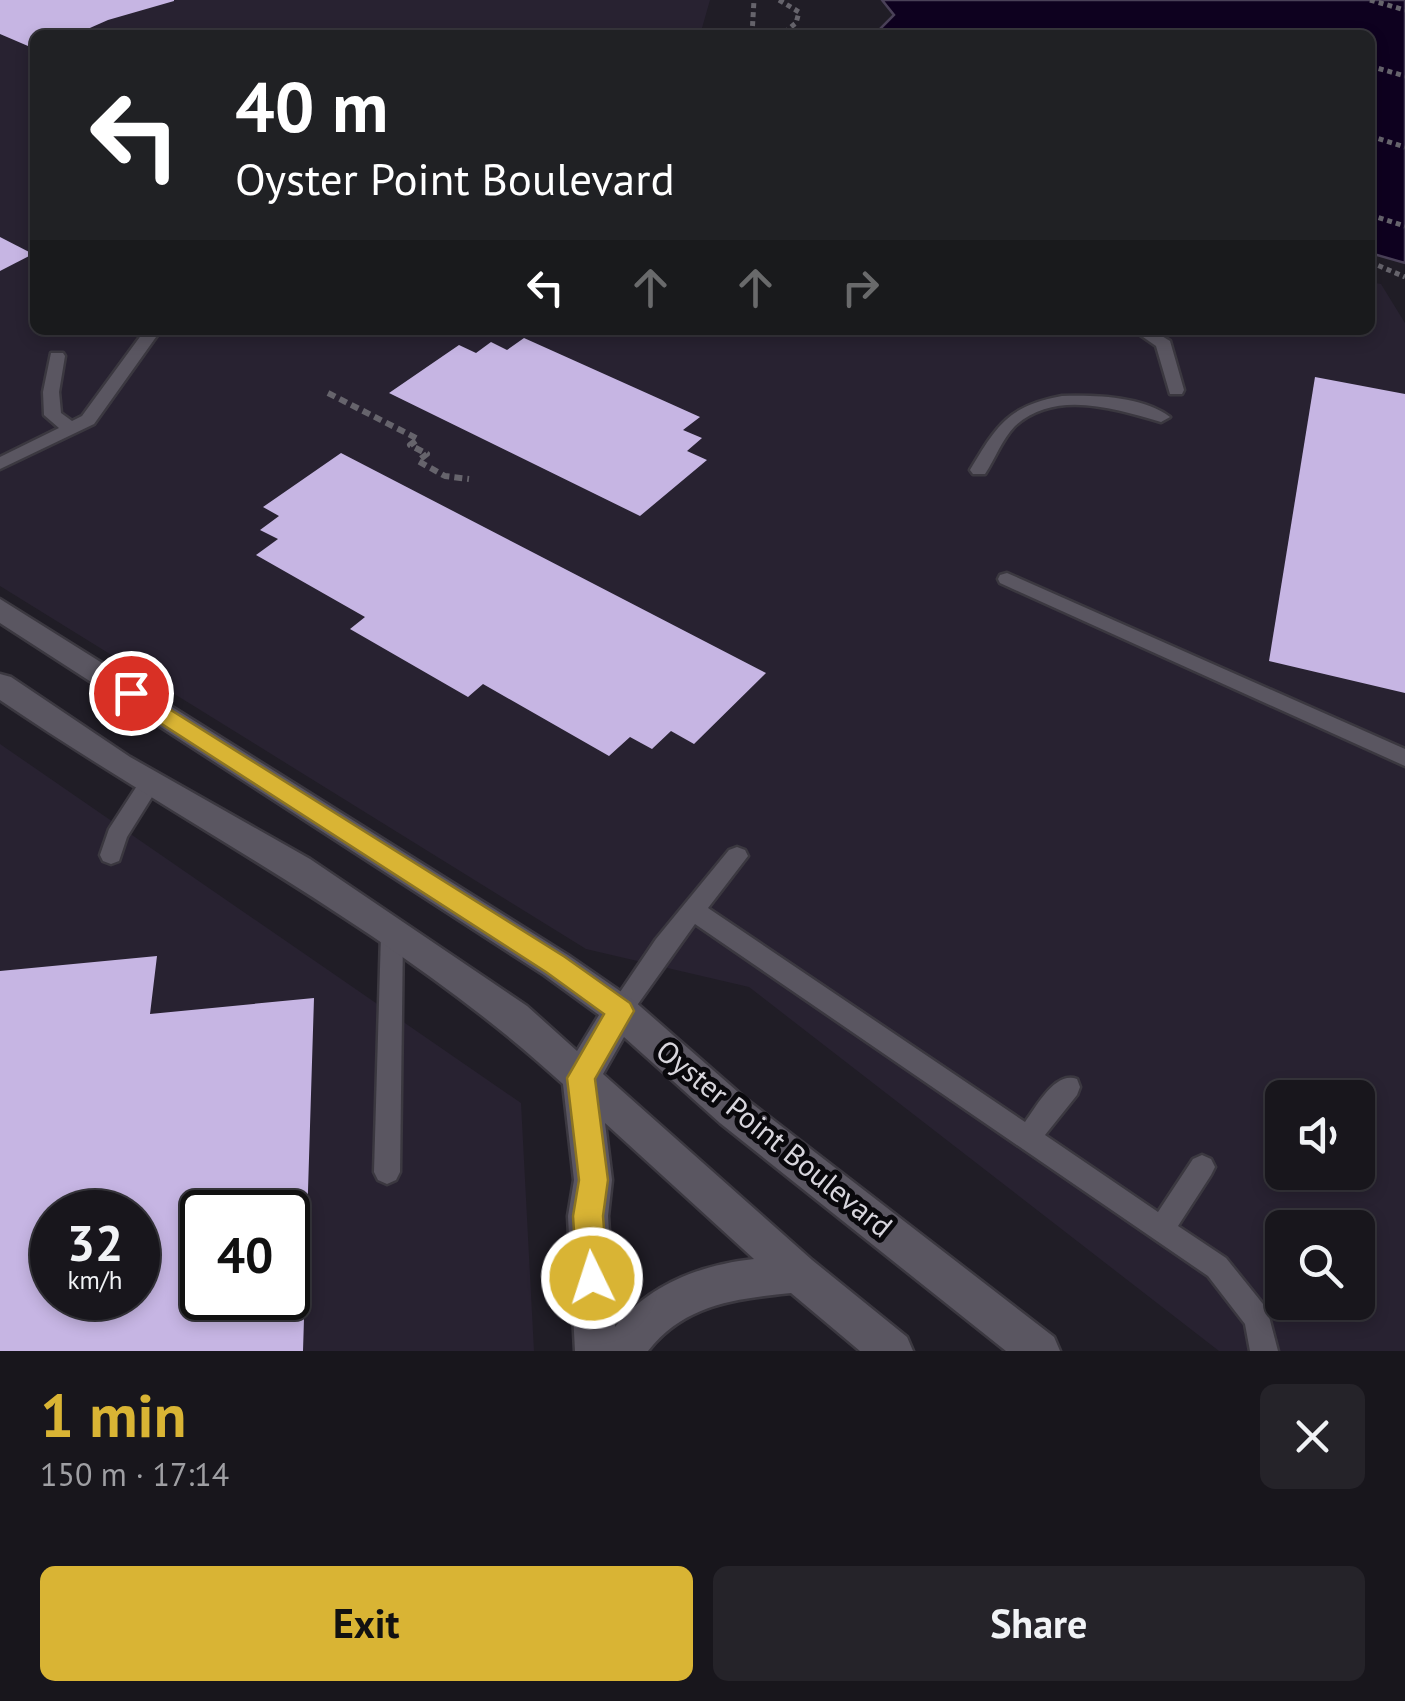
<!DOCTYPE html>
<html lang="en">
<head>
<meta charset="utf-8">
<style>
  :root { --surface:#18161c; --page:#252329; --text:#f1f3f6; --muted:#9f9fa3; --line:#36353b; --accent:#d9b434 }
  body { margin:0; font-family:"PT Sans",sans-serif; background:var(--page); color:var(--text); height:100vh; display:flex; flex-direction:column; font-size:38px; white-space:nowrap }
  * { box-sizing:border-box; margin:0 }
  p { font-size:32px; color:var(--muted) }
  .icon { flex:none; width:55px; height:55px; fill:none; stroke:currentColor; stroke-width:2; stroke-linecap:round; stroke-linejoin:round }
  .map { position:relative; height:1351px; overflow:hidden }
  .drawer { display:flex; flex-direction:column; background:var(--surface); flex:1 }
  .drawer>* { flex:none }
  .hud { position:absolute; left:30px; top:30px; width:1345px; height:305px; border-radius:15px; box-shadow:0 5px 15px #0003,0 0 0 2px var(--line); background:#202124; color:#fff; overflow:hidden }
  .tools { position:absolute; left:1265px; top:1080px; display:grid; gap:20px }
  .tools a { display:grid; place-items:center; width:110px; height:110px; border-radius:15px; background:var(--surface); box-shadow:0 5px 15px #0003,0 0 0 2px var(--line); font-size:50px }
  .speed { position:absolute; left:30px; top:1190px; display:flex; gap:20px; font-size:50px; font-weight:700; text-align:center }
  .speed>* { display:grid; place-content:center; width:130px; height:130px; border-radius:50%; background:var(--surface); box-shadow:0 5px 15px #0003,0 0 0 2px var(--line); line-height:1 }
  .speed small { font-size:25px; font-weight:400 }
  .speed .limit { border:5px solid #111; border-radius:15px; background:#fff; color:#111 }
  .pin { position:absolute; display:grid; place-items:center; width:85px; height:85px; color:#fff; margin:-42px; border:5px solid #fff; border-radius:50%; box-shadow:0 2px 10px #0007 }
  .me { position:absolute; width:110px; margin:-55px; rotate:356deg; stroke-linejoin:round; filter:drop-shadow(0 0 8px #0008) }
  .turn { display:flex; align-items:center; gap:35px; height:210px; padding:0 40px; font-size:45px }
  .turn .icon { width:130px; height:130px; stroke-width:2.5 }
  .turn b { display:block; font-size:70px; line-height:85px }
  .lanes { display:flex; align-items:center; height:95px; padding:0 40px; background:#0003; justify-content:center; gap:50px; direction:ltr }
  .lanes .off { opacity:.35 }
  .round { display:grid; place-items:center; flex:none; width:105px; height:105px; border-radius:15px; background:var(--page) }
  .summary { display:flex; align-items:center; justify-content:space-between; height:170px; padding:0 40px }
  h1 { font-size:60px; font-weight:700; line-height:75px; color:var(--accent) }
  .button { display:flex; gap:20px; margin-top:auto; padding:20px 40px }
  .button a { flex:1; height:115px; border-radius:15px; background:var(--accent); color:#111; font-size:40px; font-weight:700; line-height:115px; text-align:center }
  .button a+a { background:var(--page); color:var(--text) }
  .map>svg:first-child { display:block }
  .built { fill:#282231; fill-rule:evenodd }
  .water { fill:#0e011f; stroke:#4a4158; stroke-width:2.5 }
  .building { fill:#c6b5e3; fill-rule:evenodd }
  .lines { fill:none; stroke-linecap:round; stroke-linejoin:round }
  .service-casing { stroke:#3b3840; stroke-width:5 }
  .tertiary-casing { stroke:#3b3840; stroke-width:5 }
  .path-far1 { stroke:#66646c; stroke-width:5; stroke-dasharray:5 4; stroke-linecap:butt }
  .path { stroke:#66646c; stroke-width:6; stroke-dasharray:8 5; stroke-linecap:butt }
  .service { fill:#5a5661; fill-rule:evenodd }
  .tertiary { fill:#5a5661; fill-rule:evenodd }
  .route { fill:#d9b434; stroke:#8d7522; stroke-width:2.5 }
  .labels { text-anchor:middle; stroke-width:10; stroke-linejoin:round; paint-order:stroke }
  .street-label { font-size:30px; fill:#d7d5dc; stroke:#09080c }
</style>
</head>
<body>
<div class="map">
<svg width="1405" height="1351" viewBox="0 0 1405 1351">
  <rect width="100%" height="100%" fill="#201d26"/>
  <g class="built">
    <path d="M0,0H710L700,35H35V330H1370V282L1381,284L1405,323V1351H1219L749,987L586,949L0,586ZM1282,1098H1358V1172H1282ZM1282,1228H1358V1302H1282Z"/>
    <path d="M0,744L521,1103L534,1351H0ZM52,1212H138V1298H52ZM202,1212H288V1298H202Z"/>
  </g>
  <polygon class="water" points="882,0 1405,0 1405,263 1370,253 1370,35 874,35 894,15"/>
  <g class="building">
    <polygon points="0,0 174,0 174,1 108,20 74,35 35,35 35,49 0,34"/>
    <polygon points="0,237 33,254 0,271"/>
    <polygon points="524,338 700,417 683,430 702,438 687,451 707,460 640,516 389,393 459,345 476,353 491,342 507,350"/>
    <polygon points="1315,377 1405,394 1405,693 1269,661"/>
    <polygon points="341,453 766,673 694,744 671,731 652,749 630,737 609,756 483,684 468,697 350,629 365,617 256,555 278,539 260,530 279,516 263,507"/>
    <path d="M157,956L150,1014L314,998L303,1351H0V971ZM52,1212H138V1298H52ZM202,1212H288V1298H202Z"/>
  </g>
  <g class="lines">
    <g class="service-casing">
      <g id="service">
        <polygon points="145,330 161,330 94,424 0,469 0,457 59,428 44,415 43,392 51,353 63,353 65,356 59,392 61,413 72,421 82,416"/>
        <polygon points="1133,330 1152,330 1170,341 1184,390 1182,394 1170,394 1156,346"/>
        <path d="M1062,396C1095,395 1143,396 1170,417L1161,422C1115,409 1056,389 1015,426C1002,439 995,459 985,474H973L970,470C997,425 1008,406 1062,396Z"/>
        <polygon points="1007,573 1405,749 1405,766 1000,583 998,579 1000,575"/>
        <polygon points="151,773 158,775 162,781 127,837 119,861 111,864 103,861 100,855 109,829 144,775"/>
        <path d="M737,847L745,850L748,856L708,908L1025,1122C1037,1106 1055,1071 1077,1079L1080,1087L1077,1095L1045,1135L1158,1212L1193,1159L1202,1155L1211,1159L1215,1167L1211,1175L1178,1226L1226,1258L1267,1309L1278,1351H1250L1245,1324L1208,1276L695,924L628,1018L620,1021L612,1018L608,1011L612,1004L656,939L729,850Z"/>
        <polygon points="392,926 400,928 403,935 400,1172 396,1180 387,1184 378,1180 374,1172 381,935 384,928"/>
      </g>
    </g>
    <g class="tertiary-casing">
      <path id="tertiary" d="M0,599L568,955L633,1000L746,1099L1054,1337L1060,1351H1006L720,1123L624,1037L603,1074L812,1260L907,1337L913,1351H860L791,1293C736,1299 685,1304 648,1351H575L568,1216L574,1180L563,1084C395,930 188,828 0,700V674L11,677L130,757L310,859L527,1006L577,1051L599,1015L544,975L0,623ZM605,1123L754,1259C700,1265 650,1284 615,1327L608,1216L612,1180Z"/>
    </g>
    <g class="path-far1">
      <polyline points="779,0 799,12 796,23 781,35"/>
      <polyline points="1370,0 1405,10"/>
      <polyline points="752,35 754,0"/>
      <polyline points="1370,66 1405,76"/>
      <polyline points="1370,136 1405,147"/>
      <polyline points="1370,215 1405,226"/>
      <polyline points="1370,262 1405,277"/>
    </g>
    <polyline class="path" points="328,393 418,439 410,445 427,454 418,461 445,476 469,479"/>
    <use href="#service" class="service"/>
    <use href="#tertiary" class="tertiary"/>
  </g>
  <polygon class="route" points="131,685 565,957 630,1003 634,1011 595,1079 608,1180 603,1216 608,1278 603,1288 592,1292 582,1288 577,1278 573,1216 579,1180 567,1078 604,1014 546,972 123,699 119,693 123,687"/>
  <g class="labels">
    <g class="street-label">
      <text transform="translate(774 1139) rotate(39)" y="10">Oyster Point Boulevard</text>
    </g>
  </g>
</svg>
<div class="tools">
<a><svg class="icon" aria-label="sound" viewBox="0 0 24 24"><path d="M4 9h4l5-4v14l-5-4H4zM17 9q2 3 0 6"/></svg></a>
<a><svg class="icon" aria-label="search" viewBox="0 0 24 24"><circle cx="10" cy="10" r="6"/><path d="M15 15l6 6"/></svg></a>
</div>
<div class="speed"><div>32<small>km/h</small></div><div class="limit">40</div></div>
<div class="pin" style="left:131px;top:693px;background:#d93025"><svg class="icon" aria-label="arrive" viewBox="0 0 24 24"><path d="M6 21V4h12l-3 4 3 4H6"/></svg></div>
<svg class="me" style="left:592px;top:1278px" viewBox="-20 -20 40 40"><circle r="17" fill="#d9b434" stroke="#fff" stroke-width="3"/><path d="M0-11L8 9 0 5-8 9z" fill="#fff"/></svg>
<div class="hud">
<div class="turn"><svg class="icon" aria-label="left" viewBox="0 0 24 24"><path d="M17 20v-9H6M10 6l-5 5 5 5"/></svg><div><b>40 m</b>Oyster Point Boulevard</div></div>
<div class="lanes"><svg class="icon" aria-label="left" viewBox="0 0 24 24"><path d="M17 20v-9H6M10 6l-5 5 5 5"/></svg><svg class="icon off" aria-label="ahead" viewBox="0 0 24 24"><path d="M12 20V5M6 11l6-6 6 6"/></svg><svg class="icon off" aria-label="ahead" viewBox="0 0 24 24"><path d="M12 20V5M6 11l6-6 6 6"/></svg><svg class="icon off" aria-label="right" viewBox="0 0 24 24"><path d="M7 20v-9h11M14 6l5 5-5 5"/></svg></div>
</div>
</div>
<section class="drawer">
<div class="summary"><div><h1>1 min</h1><p>150 m · 17:14</p></div><a class="round"><svg class="icon" aria-label="close" viewBox="0 0 24 24"><path d="M6 6l12 12M18 6L6 18"/></svg></a></div>
<div class="button"><a>Exit</a><a>Share</a></div>
</section>
</body>
</html>
